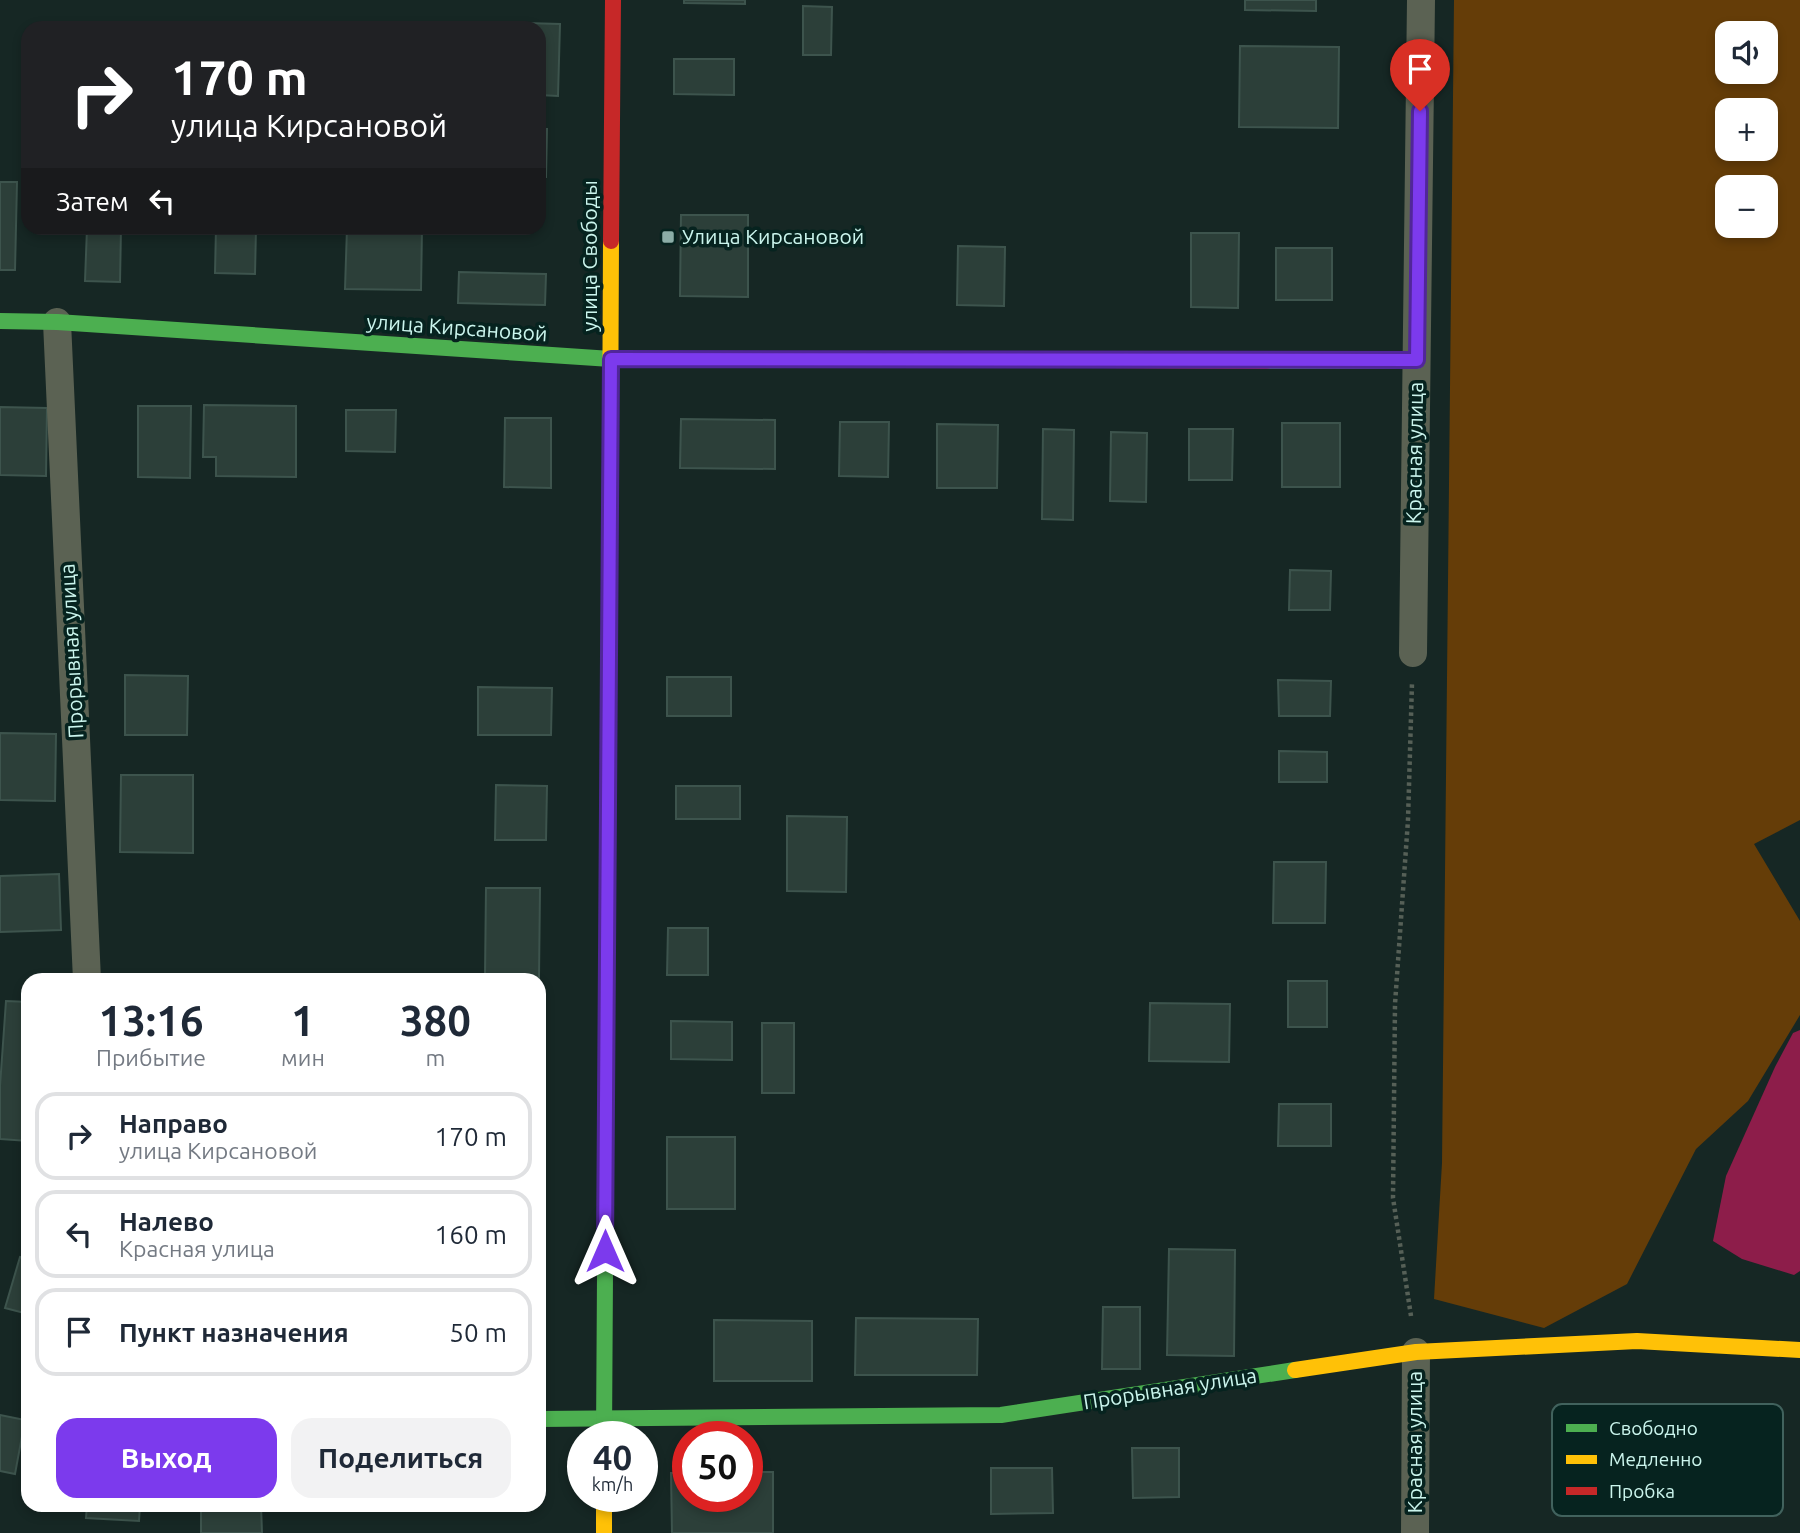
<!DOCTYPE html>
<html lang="ru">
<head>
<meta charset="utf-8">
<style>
  :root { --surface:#fff; --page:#f2f2f3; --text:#1f2937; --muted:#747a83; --line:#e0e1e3; --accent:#7c3aed }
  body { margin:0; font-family:Ubuntu,sans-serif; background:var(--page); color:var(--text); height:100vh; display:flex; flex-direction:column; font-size:26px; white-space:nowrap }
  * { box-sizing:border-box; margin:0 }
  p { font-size:23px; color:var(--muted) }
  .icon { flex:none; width:38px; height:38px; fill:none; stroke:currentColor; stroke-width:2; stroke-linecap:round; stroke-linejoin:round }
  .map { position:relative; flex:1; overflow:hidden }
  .drawer { position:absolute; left:21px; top:973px; width:525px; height:539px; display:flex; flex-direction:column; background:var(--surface); border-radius:21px; box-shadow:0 4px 10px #0003 }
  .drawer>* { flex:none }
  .top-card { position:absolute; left:21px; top:21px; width:525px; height:214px; border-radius:21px; box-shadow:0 4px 10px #0003; background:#202124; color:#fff; overflow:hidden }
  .fabs { position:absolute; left:1715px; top:21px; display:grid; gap:14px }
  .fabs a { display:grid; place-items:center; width:63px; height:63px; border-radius:14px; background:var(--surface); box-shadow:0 4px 10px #0003; font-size:35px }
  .speed { position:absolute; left:567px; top:1421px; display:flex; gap:14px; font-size:35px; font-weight:700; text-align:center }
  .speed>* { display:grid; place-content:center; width:91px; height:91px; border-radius:50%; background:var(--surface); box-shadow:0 4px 10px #0003; line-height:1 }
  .speed small { font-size:18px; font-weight:400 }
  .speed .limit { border:10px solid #d22; background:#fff; color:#111 }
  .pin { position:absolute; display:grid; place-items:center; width:60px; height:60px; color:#fff; margin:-72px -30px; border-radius:50% 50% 50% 0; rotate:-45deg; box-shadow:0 0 7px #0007 }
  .pin .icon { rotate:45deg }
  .me { position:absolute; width:77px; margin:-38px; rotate:0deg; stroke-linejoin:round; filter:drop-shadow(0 0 5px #0008) }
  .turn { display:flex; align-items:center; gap:24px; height:147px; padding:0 35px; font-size:32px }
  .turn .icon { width:91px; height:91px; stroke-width:2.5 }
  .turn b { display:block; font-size:49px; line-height:60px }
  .then { display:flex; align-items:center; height:66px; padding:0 35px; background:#0003; gap:14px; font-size:26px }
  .eta { display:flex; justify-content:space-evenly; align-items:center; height:119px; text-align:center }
  .eta b { font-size:42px; font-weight:600; line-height:49px }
  .cta { display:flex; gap:14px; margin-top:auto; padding:14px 35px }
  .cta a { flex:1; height:80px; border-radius:21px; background:var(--accent); color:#fff; font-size:28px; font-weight:600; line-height:80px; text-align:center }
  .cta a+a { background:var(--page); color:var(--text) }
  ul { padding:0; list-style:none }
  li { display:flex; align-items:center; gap:21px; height:88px; margin:0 14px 10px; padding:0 21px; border:4px solid var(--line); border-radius:21px }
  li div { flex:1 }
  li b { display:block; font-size:26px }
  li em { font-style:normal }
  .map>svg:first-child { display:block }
  .green { fill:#653d08; fill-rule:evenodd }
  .water { fill:#8d1d4a }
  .building { fill:#2c3f39; stroke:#3d544d; stroke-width:2 }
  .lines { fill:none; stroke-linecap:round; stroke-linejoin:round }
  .path { stroke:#566057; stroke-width:4.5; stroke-dasharray:3.5 3.5; stroke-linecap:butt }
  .street { stroke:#5b6253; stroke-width:28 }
  .fast { stroke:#4caf50; stroke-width:16 }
  .slow { stroke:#ffc107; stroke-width:16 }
  .jam { stroke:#c62828; stroke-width:16 }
  .route-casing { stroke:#51269a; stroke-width:18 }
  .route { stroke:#7c3aed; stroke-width:12 }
  .poi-dot { fill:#8cada7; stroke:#06231f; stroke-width:2.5 }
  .labels { text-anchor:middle; stroke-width:7; stroke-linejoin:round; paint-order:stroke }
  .poi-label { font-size:21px; fill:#cbf5ed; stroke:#06231f; text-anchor:start }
  .street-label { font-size:21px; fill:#cbf5ed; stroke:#06231f }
  .key { fill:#06231f; stroke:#41625d; stroke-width:2 }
  .key-label { font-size:19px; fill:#cbf5ed }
</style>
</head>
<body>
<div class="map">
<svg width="1800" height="1533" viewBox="0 0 1800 1533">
  <rect width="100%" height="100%" fill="#162724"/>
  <path class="green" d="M1454,0H1800V820L1754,844L1800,921V1015L1748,1101L1696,1149L1627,1284L1544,1328L1434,1299L1442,1163ZM1727,33H1766V72H1727ZM1727,110H1766V149H1727ZM1727,187H1766V226H1727Z"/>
  <polygon class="water" points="1800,1030 1800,1271 1794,1275 1742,1259 1713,1241 1726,1176 1775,1067 1793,1033"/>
  <g class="building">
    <polygon points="684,0 745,0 745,4 684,3"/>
    <polygon points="1245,0 1316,0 1316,11 1245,10"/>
    <polygon points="803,6 832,7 831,55 803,55"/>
    <polygon points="494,22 560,24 558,96 539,95 539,28 494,28"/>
    <polygon points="1240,46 1339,47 1338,128 1239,127"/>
    <polygon points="674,59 734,59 734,95 674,94"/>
    <polygon points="539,129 547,129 546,177 539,177"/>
    <polygon points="0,182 17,182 15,270 0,270"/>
    <polygon points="681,215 748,215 748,297 680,296"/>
    <polygon points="87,228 121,228 120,282 85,281"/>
    <polygon points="216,228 256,228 255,274 215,273"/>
    <polygon points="347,228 422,228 421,290 345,289"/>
    <polygon points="1191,233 1239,233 1238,308 1191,307"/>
    <polygon points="958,246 1005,247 1004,306 957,305"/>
    <rect x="1276" y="248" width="56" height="52"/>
    <polygon points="459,272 546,274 545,305 458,303"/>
    <polygon points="204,405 296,406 296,477 216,476 216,457 203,457"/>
    <polygon points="138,406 191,406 190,478 138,477"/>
    <polygon points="0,407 47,408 46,476 0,475"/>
    <polygon points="346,410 396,410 395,452 346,451"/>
    <polygon points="505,418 551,418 551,488 504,487"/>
    <polygon points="681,419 775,420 775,469 680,468"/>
    <polygon points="840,422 889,422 888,477 839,476"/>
    <rect x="1282" y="423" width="58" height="64"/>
    <polygon points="937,424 998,425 997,488 937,488"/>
    <polygon points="1043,429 1074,430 1073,520 1042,519"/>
    <polygon points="1189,429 1233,429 1232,480 1189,480"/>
    <polygon points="1111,432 1147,433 1146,502 1110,501"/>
    <polygon points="1290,570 1331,571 1330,610 1289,610"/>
    <polygon points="125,675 188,676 187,735 125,735"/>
    <rect x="667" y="677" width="64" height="39"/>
    <polygon points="1278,680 1331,681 1330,716 1279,716"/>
    <polygon points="478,687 552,688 551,735 478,735"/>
    <polygon points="0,733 56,734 55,801 0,800"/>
    <polygon points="1279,751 1327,752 1327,782 1279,782"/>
    <polygon points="121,775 193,775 193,853 120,852"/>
    <polygon points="496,785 547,786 546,840 495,840"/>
    <rect x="676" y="786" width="64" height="33"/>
    <polygon points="787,816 847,817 846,892 787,891"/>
    <polygon points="1274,862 1326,862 1325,923 1273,923"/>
    <polygon points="59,874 61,930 0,932 0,876"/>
    <polygon points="486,888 540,888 539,978 485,977"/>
    <polygon points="668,928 708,928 708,975 667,975"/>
    <polygon points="118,975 196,976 195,980 118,980"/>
    <rect x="1288" y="981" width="39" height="46"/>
    <polygon points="6,1001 28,1002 28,1141 0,1139 0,1086"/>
    <polygon points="1150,1003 1230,1004 1229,1062 1149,1061"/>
    <rect x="539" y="1020" width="4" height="47"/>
    <polygon points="671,1021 732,1022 732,1060 671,1059"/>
    <rect x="762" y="1023" width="32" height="70"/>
    <polygon points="1279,1104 1331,1104 1331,1146 1278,1146"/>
    <rect x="667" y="1137" width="68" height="72"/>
    <polygon points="1169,1249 1235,1250 1234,1356 1167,1355"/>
    <polygon points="20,1257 28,1260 28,1314 5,1308"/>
    <polygon points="1103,1307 1140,1307 1140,1369 1102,1369"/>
    <polygon points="856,1318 978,1319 977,1375 855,1375"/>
    <polygon points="714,1320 812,1321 812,1381 714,1381"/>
    <rect x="539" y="1338" width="2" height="50"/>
    <polygon points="0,1415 25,1420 15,1474 0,1471"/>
    <polygon points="1132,1448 1179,1448 1179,1497 1133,1498"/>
    <polygon points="991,1468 1052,1468 1053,1513 991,1514"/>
    <polygon points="747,1472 773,1472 773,1533 672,1533 671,1473 688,1473 688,1496 747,1496"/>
    <polygon points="87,1505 140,1505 139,1521 86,1518"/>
    <polygon points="201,1505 261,1505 262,1533 201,1533"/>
  </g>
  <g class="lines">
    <polyline class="path" points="1411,1316 1393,1198 1395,1004 1408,820 1412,683"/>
    <g class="street">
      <polyline points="57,322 87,980"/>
      <polyline points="1413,653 1421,0"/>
      <polyline points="1415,1533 1416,1352"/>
    </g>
    <g class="fast">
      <polyline points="0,321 57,322 611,359 698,359"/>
      <polyline points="1266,361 1417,361"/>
      <polyline points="539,1419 1001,1415 1295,1370"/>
      <polyline points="604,1437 610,462"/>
    </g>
    <g class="slow">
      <polyline points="698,359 1100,360"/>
      <polyline points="610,462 611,241"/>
      <polyline points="1295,1370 1416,1352 1637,1341 1800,1350"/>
      <polyline points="604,1496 604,1533"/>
    </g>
    <g class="jam">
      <polyline points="611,241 613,0"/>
      <polyline points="1100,360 1266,361"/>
    </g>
  </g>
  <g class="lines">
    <g class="route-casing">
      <polyline id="route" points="605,1251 611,359 1417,360 1420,111"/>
    </g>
    <use href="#route" class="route"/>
  </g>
  <rect class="poi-dot" x="661" y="230" width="14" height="14" rx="3.5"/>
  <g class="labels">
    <g class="poi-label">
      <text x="682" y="244">Улица Кирсановой</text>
    </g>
    <g class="street-label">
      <text transform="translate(590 256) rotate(-90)" y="7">улица Свободы</text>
      <text transform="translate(457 328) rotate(4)" y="7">улица Кирсановой</text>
      <text transform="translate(1415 453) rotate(-89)" y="7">Красная улица</text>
      <text transform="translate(72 651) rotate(-93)" y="7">Прорывная улица</text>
      <text transform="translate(1170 1389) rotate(-9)" y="7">Прорывная улица</text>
      <text transform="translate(1415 1442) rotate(-90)" y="7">Красная улица</text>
    </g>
  </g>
  <rect x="1552" y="1404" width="231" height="112" rx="10" class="key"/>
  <rect x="1566" y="1424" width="31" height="8" fill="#4caf50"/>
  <rect x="1566" y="1455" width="31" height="9" fill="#ffc107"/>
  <rect x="1566" y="1487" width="31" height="8" fill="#c62828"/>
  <g class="key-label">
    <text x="1609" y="1435">Свободно</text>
    <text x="1609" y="1466">Медленно</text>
    <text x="1609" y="1498">Пробка</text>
  </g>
</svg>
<div class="fabs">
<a><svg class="icon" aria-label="sound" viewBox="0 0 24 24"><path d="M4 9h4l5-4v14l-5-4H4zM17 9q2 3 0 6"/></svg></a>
<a>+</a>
<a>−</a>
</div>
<div class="speed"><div>40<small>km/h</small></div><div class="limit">50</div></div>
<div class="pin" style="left:1420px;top:111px;background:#d93025"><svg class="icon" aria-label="arrive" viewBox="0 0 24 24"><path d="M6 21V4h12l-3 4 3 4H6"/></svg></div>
<svg class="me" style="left:605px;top:1251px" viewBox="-20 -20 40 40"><path d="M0-17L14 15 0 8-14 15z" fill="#7c3aed" stroke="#fff" stroke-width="4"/></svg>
<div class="top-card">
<div class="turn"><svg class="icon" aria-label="right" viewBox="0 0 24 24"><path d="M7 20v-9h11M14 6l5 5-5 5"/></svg><div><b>170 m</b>улица Кирсановой</div></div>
<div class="then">Затем<svg class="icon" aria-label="left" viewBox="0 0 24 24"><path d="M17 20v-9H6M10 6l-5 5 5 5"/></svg></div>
</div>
<section class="drawer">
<div class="eta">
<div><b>13:16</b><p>Прибытие</p></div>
<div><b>1</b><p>мин</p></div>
<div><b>380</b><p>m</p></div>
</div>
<ul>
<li><svg class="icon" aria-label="right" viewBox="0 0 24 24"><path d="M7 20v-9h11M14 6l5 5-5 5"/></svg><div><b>Направо</b><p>улица Кирсановой</p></div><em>170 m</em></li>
<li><svg class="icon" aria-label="left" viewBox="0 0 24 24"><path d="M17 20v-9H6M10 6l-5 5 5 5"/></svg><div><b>Налево</b><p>Красная улица</p></div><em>160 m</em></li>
<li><svg class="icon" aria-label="arrive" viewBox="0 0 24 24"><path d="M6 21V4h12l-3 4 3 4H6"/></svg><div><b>Пункт назначения</b></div><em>50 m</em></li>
</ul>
<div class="cta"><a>Выход</a><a>Поделиться</a></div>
</section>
</div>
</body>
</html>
